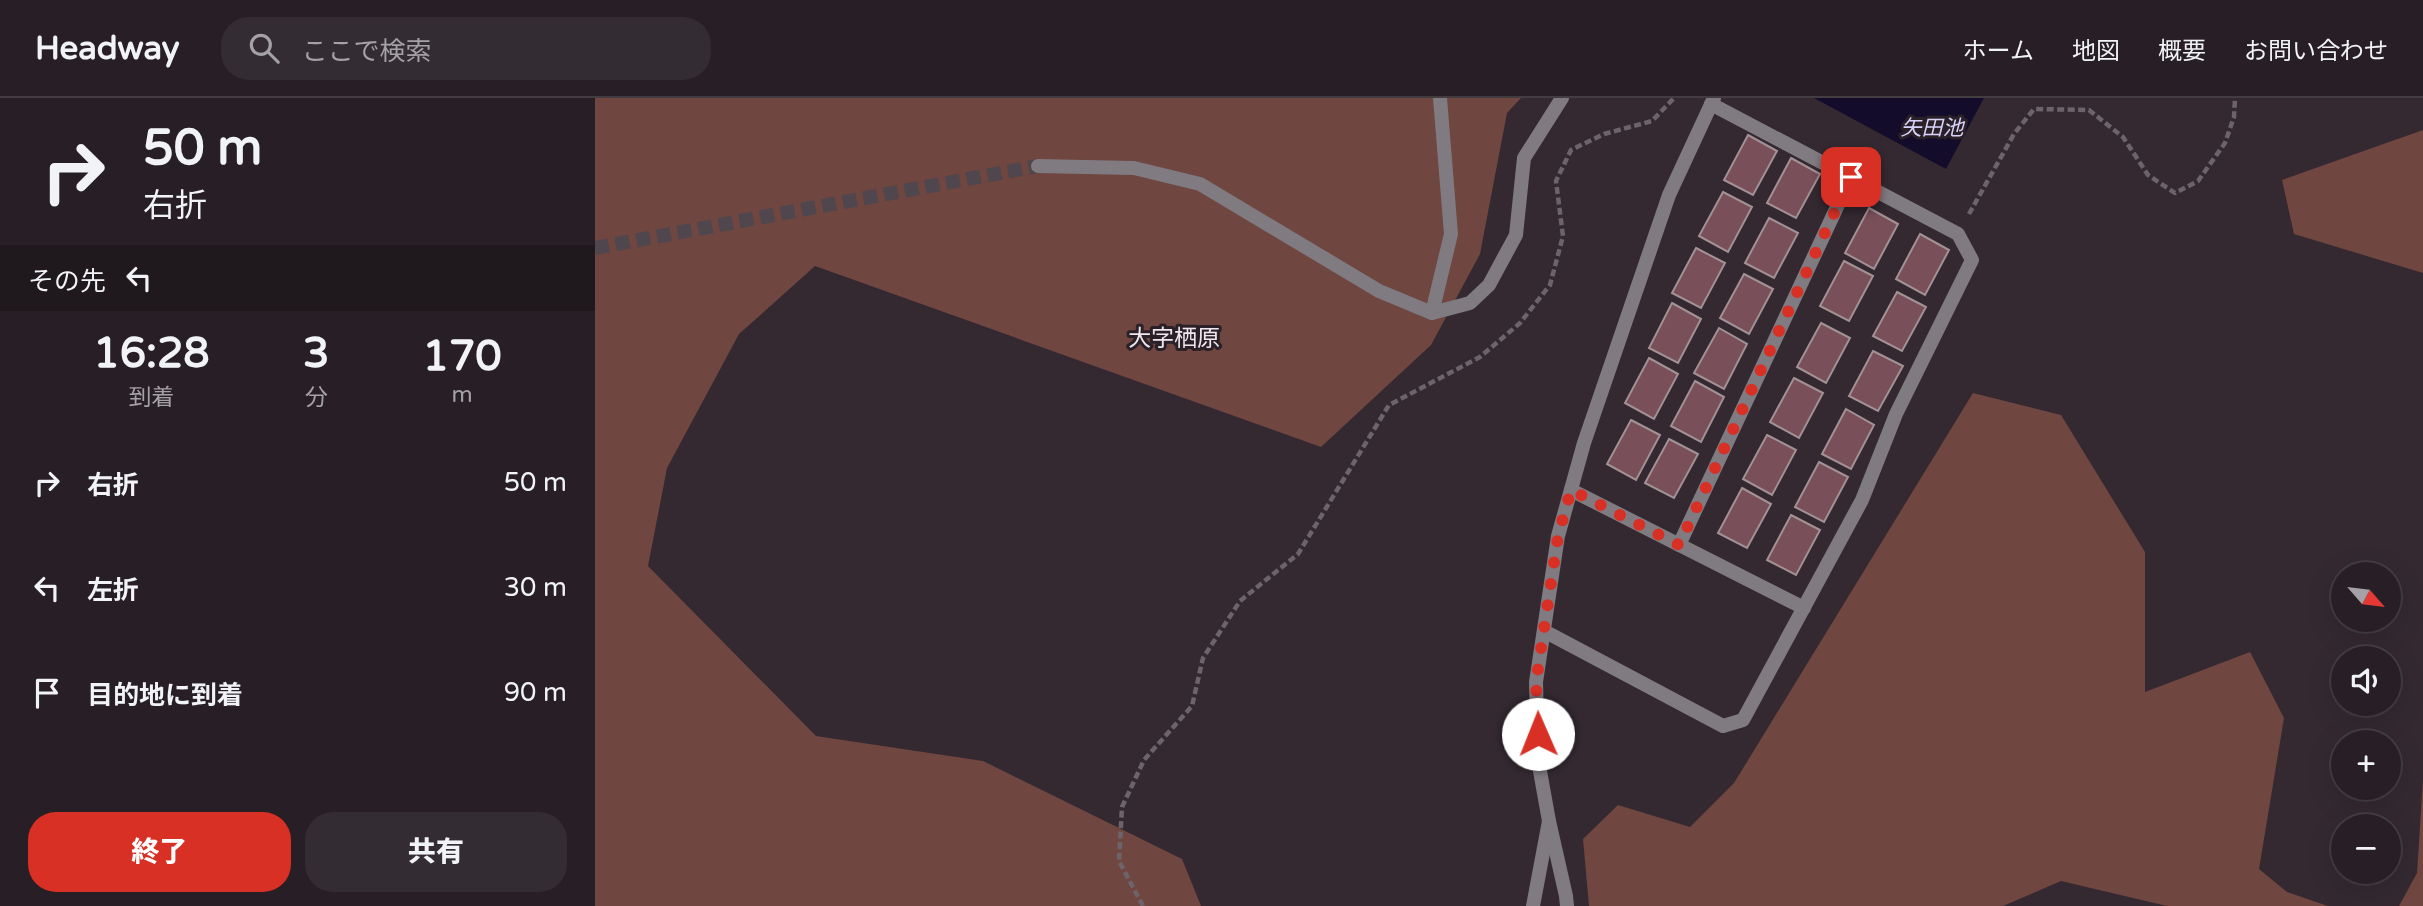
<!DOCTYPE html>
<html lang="ja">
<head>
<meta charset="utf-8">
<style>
  :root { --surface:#271f25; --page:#332c32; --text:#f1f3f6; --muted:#a4a2a7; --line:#433d42; --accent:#d93025 }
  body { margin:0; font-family:"Varela Round","Noto Sans JP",sans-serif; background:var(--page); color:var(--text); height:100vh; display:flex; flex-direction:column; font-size:26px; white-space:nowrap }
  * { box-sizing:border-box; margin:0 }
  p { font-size:23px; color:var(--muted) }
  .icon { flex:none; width:38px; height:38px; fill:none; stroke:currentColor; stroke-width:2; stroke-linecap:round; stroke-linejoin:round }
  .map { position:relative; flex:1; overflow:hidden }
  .sheet { display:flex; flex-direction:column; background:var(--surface); width:595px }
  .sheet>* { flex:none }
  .banner { background:#271f25; color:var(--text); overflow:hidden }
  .needle { width:46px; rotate:118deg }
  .buttons { position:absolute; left:1736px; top:464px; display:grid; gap:14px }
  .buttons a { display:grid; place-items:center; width:70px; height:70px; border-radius:50%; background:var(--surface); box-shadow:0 7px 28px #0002,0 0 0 2px var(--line); font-size:35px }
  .pin { position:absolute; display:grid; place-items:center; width:60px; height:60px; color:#fff; margin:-30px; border-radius:14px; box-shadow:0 4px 10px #0006 }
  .me { position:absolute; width:77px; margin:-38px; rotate:359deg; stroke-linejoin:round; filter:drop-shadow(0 0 5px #0008) }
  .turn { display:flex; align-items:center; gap:24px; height:147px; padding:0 28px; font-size:32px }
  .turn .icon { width:91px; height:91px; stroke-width:2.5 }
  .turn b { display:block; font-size:49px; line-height:60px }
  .then { display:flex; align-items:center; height:66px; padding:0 28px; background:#0003; gap:14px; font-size:26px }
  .eta { display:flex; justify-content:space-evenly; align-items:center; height:119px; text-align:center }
  .eta b { font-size:42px; font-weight:800; line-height:49px }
  .action { display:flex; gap:14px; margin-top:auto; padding:14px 28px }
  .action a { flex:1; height:80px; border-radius:28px; background:var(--accent); color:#fff; font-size:28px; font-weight:800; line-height:80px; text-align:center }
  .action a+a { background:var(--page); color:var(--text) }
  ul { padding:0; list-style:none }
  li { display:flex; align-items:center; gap:21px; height:105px; padding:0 28px }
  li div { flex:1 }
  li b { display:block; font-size:26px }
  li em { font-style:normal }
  header { display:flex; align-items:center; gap:42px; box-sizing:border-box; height:98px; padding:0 35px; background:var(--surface); border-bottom:2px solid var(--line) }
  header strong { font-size:33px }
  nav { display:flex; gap:38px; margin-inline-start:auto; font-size:24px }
  .search { width:490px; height:63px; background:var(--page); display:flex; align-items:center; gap:18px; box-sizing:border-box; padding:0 24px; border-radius:28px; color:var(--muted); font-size:26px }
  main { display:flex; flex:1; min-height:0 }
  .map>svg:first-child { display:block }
  .forest { fill:#6f4640 }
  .water { fill:#130d2b }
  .building { fill:#794f59; stroke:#a29195; stroke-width:2 }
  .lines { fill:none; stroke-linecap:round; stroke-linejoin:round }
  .tertiary-tunnel { stroke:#50464d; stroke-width:14; stroke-dasharray:14 7; stroke-linecap:butt }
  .path { stroke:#6d646b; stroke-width:4.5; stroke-dasharray:7 3.5; stroke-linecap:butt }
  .minor { stroke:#7f7b81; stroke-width:14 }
  .tertiary { stroke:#7f7b81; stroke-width:14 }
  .route { stroke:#d93025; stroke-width:12; stroke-dasharray:0 21.6 }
  .labels { text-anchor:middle; stroke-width:6; stroke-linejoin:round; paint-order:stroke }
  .water-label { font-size:21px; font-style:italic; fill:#d7d3fa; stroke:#2a2027 }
  .quarter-label { font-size:23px; fill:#eee7ec; stroke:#2a2027 }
</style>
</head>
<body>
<header>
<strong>Headway</strong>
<div class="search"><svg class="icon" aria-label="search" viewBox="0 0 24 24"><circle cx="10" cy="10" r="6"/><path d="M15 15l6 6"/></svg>ここで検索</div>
<nav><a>ホーム</a><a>地図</a><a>概要</a><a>お問い合わせ</a></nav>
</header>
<main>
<section class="sheet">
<div class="banner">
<div class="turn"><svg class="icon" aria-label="right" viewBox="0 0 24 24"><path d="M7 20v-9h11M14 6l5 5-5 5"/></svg><div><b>50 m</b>右折</div></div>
<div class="then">その先<svg class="icon" aria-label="left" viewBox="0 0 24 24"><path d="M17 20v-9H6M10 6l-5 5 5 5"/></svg></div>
</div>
<div class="eta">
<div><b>16:28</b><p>到着</p></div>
<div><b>3</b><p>分</p></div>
<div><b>170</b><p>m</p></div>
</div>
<ul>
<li><svg class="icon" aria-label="right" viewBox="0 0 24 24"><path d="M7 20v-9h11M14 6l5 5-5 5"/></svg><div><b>右折</b></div><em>50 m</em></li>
<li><svg class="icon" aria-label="left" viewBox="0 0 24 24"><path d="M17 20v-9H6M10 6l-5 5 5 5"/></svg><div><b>左折</b></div><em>30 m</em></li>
<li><svg class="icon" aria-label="arrive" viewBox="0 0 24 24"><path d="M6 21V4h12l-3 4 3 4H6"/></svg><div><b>目的地に到着</b></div><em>90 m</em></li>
</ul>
<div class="action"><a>終了</a><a>共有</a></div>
</section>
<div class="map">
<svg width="1828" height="808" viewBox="0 0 1828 808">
  <rect width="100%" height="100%" fill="#342931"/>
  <g class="forest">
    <polygon points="0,0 926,0 912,15 885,156 836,247 726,349 220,168 144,236 72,370 53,468 221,638 388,663 587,761 606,808 0,808"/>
    <polygon points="1828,32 1828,175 1699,136 1687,82"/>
    <polygon points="1378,295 1466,317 1550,454 1550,594 1655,554 1689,620 1664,771 1692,794 1733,808 1572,808 1466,783 1408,808 994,808 988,741 1023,707 1095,729 1139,685"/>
    <polygon points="1828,682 1828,808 1804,808 1822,775"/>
  </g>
  <polygon class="water" points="1219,0 1389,0 1351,71"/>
  <g class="building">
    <polygon points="1153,37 1182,53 1158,97 1129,82"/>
    <polygon points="1196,60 1225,76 1201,120 1172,105"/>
    <polygon points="1128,94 1157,109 1133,154 1104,138"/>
    <polygon points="1274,110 1303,126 1279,171 1250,155"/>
    <polygon points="1174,120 1203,135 1179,180 1150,165"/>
    <polygon points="1325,136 1354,152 1330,197 1301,181"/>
    <polygon points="1101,150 1130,165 1106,210 1077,195"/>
    <polygon points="1249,163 1278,178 1254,223 1225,208"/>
    <polygon points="1149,176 1178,191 1154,236 1125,220"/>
    <polygon points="1302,194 1331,209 1307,253 1278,238"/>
    <polygon points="1077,205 1106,221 1083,265 1054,250"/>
    <polygon points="1226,225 1255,240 1231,285 1202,269"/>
    <polygon points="1124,230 1152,246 1129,291 1099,275"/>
    <polygon points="1278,253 1308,268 1283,313 1254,298"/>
    <polygon points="1054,260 1083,276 1059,321 1030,305"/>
    <polygon points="1199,280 1228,295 1204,340 1175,324"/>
    <polygon points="1100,283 1129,299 1106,344 1076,328"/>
    <polygon points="1251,311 1279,327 1256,371 1227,356"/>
    <polygon points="1036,322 1065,337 1041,382 1012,366"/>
    <polygon points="1172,337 1201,352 1177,397 1148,381"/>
    <polygon points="1074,341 1103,356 1079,400 1050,385"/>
    <polygon points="1224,364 1253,379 1229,424 1200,409"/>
    <polygon points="1147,390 1176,406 1152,450 1123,435"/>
    <polygon points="1196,417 1225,432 1201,477 1172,462"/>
  </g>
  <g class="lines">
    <polyline class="tertiary-tunnel" points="0,150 443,68"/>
    <g class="path">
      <polyline points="1374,116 1419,36 1439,11 1494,12 1528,39 1553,77 1580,95 1603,83 1630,45 1639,19 1640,0"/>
      <polyline points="548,808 524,763 527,709 549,662 597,608 608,560 645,503 703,456 794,307 885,259 925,225 955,187 968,138 961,83 976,52 1009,36 1057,23 1079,0"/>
    </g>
    <g class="minor">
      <polyline points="837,215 856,136 845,0"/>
      <polyline points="976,392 1209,510"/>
      <polyline points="1084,447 1256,79"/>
      <polyline points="949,533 1128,628 1148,622 1267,402 1301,316 1377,162 1363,136 1116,6"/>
      <polyline points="972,808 971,798 954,723 943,662 941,584 963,438 989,345 1074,97 1119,0"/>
    </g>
    <g class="tertiary">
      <polyline points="443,68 539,70 605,86 784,193 837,215 875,205 894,187 921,137 929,60 967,0"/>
      <polyline points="938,808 954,723"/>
    </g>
  </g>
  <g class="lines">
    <polyline class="route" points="943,636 941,584 963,438 976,392 1084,447 1256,79"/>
  </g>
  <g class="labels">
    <g class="water-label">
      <text x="1337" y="37">矢田池</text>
    </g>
    <g class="quarter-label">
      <text x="579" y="248">大字栖原</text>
    </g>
  </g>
</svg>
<div class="buttons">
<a><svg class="needle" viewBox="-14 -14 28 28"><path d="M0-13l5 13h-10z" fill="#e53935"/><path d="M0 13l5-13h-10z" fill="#a4a2a7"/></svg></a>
<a><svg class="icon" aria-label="sound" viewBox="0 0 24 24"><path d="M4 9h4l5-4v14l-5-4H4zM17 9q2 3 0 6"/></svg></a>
<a>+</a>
<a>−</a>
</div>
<div class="pin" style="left:1256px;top:79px;background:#d93025"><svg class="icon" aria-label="arrive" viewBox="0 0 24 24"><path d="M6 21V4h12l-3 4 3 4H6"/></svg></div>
<svg class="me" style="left:943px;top:636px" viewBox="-20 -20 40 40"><circle r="19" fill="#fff"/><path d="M0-13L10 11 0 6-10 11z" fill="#d93025"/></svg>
</div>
</main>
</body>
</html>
